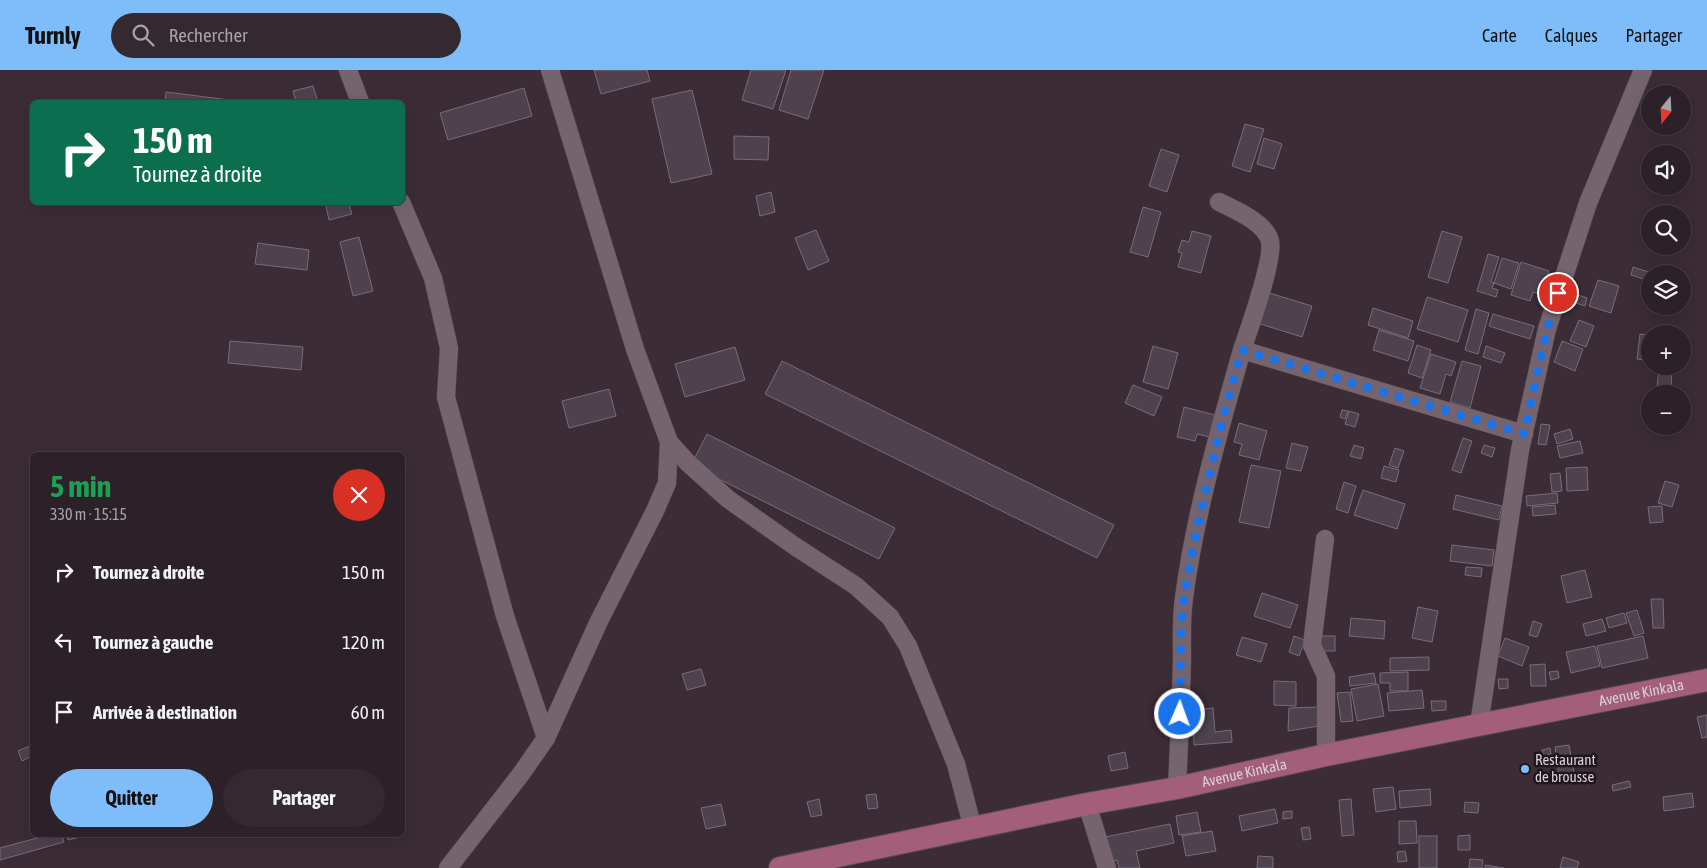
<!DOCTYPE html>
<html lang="fr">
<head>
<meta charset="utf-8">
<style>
  :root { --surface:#2c2128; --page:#342930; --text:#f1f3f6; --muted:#a6a3a8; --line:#483e45; --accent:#7fbdfa }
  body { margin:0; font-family:"Asap Condensed",sans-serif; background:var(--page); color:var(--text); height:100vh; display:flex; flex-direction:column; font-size:19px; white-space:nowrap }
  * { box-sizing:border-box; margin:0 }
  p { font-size:16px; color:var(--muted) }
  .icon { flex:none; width:28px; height:28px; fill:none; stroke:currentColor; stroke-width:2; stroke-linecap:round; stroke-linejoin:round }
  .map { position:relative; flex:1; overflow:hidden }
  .details { position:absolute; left:30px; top:382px; width:375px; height:385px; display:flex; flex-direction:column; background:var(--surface); border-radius:8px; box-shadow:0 5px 20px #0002,0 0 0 1px var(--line) }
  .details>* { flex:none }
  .hud { position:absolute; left:30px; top:30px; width:375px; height:105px; border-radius:8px; box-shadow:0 5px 20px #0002,0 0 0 1px var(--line); background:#0b6e4f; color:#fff; overflow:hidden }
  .needle { width:32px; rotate:198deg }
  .tools { position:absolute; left:1641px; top:15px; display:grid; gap:10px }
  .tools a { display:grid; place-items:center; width:50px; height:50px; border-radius:50%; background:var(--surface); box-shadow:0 5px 20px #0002,0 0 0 1px var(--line); font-size:25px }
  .pin { position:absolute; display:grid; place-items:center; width:42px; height:42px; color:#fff; margin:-21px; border:2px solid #fff; border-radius:50%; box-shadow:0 1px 5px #0007 }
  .me { position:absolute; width:55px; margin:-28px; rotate:2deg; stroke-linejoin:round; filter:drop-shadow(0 0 4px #0008) }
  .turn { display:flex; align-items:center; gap:18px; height:105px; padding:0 20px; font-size:22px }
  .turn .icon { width:65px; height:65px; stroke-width:2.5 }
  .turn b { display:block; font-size:35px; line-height:42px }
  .round { display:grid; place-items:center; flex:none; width:52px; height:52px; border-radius:26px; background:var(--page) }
  .overview { display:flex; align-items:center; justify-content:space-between; height:85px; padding:0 20px }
  h1 { font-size:30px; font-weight:700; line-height:38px; color:#1e9e55 }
  .button { display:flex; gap:10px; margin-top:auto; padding:10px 20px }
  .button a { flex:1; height:58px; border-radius:30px; background:var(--accent); color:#111; font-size:20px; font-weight:700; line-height:58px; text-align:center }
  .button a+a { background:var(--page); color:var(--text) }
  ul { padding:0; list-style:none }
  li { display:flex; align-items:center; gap:15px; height:70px; padding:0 20px }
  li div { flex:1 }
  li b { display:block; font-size:19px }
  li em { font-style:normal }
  header { display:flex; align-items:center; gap:30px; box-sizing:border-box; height:70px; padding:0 25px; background:var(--accent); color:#111 }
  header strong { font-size:24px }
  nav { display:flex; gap:28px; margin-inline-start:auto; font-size:18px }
  .search { width:350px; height:45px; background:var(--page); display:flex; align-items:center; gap:12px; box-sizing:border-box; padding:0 18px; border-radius:28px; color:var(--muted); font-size:19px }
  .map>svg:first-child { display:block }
  .building { fill:#4d424e; stroke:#796d7a }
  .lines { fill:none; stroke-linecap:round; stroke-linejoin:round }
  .minor-casing { stroke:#554950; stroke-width:19 }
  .major-casing { stroke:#554950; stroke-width:24 }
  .minor { stroke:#75646e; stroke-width:18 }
  .major { stroke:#a35f78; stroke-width:22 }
  .route { stroke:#1a73e8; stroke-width:9; stroke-dasharray:0 16.2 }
  .poi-dot { fill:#7fbdfa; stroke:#1d171b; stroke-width:2 }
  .labels { text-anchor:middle; stroke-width:5; stroke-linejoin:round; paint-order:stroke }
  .street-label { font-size:15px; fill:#d9d0d5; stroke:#1d171b }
  .poi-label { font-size:15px; fill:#d9d0d5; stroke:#1d171b; text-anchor:start }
</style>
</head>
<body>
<header>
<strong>Turnly</strong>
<div class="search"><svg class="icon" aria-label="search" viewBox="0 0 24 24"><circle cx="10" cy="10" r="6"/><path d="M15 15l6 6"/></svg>Rechercher</div>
<nav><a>Carte</a><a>Calques</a><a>Partager</a></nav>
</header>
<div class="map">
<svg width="1707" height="798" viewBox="0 0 1707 798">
  <rect width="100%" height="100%" fill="#3b2c35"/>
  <g class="building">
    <polygon points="594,0 647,0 650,11 601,24"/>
    <polygon points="751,0 786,0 773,39 742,30"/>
    <polygon points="791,0 824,0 808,49 779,40"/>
    <polygon points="313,16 318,32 296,32 293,21"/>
    <polygon points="524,18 532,46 448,70 440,43"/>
    <polygon points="692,20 712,104 671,113 652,29"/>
    <polygon points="166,22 230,30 229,32 165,32"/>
    <polygon points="1245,54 1264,59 1250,102 1232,96"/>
    <polygon points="734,66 769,67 768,90 734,89"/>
    <polygon points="1264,68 1282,74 1274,99 1257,94"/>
    <polygon points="1161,79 1179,85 1167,122 1149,116"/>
    <polygon points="771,122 775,142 760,146 756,126"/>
    <polygon points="239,132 273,132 273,135"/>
    <polygon points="325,132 348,132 352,144 329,150"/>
    <polygon points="1143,137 1161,142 1148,187 1130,182"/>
    <polygon points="816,160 829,191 808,200 795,168"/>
    <polygon points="1192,161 1211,166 1201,203 1178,197 1182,183 1178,182 1182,170 1189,172"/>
    <polygon points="1442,161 1462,167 1448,213 1428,207"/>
    <polygon points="359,167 373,221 353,226 340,172"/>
    <polygon points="258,173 309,180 307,200 255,194"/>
    <polygon points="1488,184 1499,187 1491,212 1494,213 1492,218 1498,220 1496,227 1477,221"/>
    <polygon points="1502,188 1519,193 1511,219 1494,213"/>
    <polygon points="1521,192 1549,201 1541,225 1533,222 1530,231 1511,225"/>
    <polygon points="1633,197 1655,204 1650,204 1650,211 1631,205"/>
    <polygon points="1598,210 1619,216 1611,243 1589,236"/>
    <polygon points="1567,221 1587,228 1585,236 1564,229"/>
    <polygon points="1266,222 1312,236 1302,267 1257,253"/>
    <polygon points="1427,227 1468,240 1458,272 1417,259"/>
    <polygon points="1373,238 1413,251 1408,268 1368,255"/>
    <polygon points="1476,239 1489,243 1478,284 1465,280"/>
    <polygon points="1493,244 1534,256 1530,269 1489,256"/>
    <polygon points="1579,250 1594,256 1586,277 1570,271"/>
    <polygon points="1379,260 1414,271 1408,291 1373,280"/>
    <polygon points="1640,264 1650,265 1650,291 1637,289"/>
    <polygon points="230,271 303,277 301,300 228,293"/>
    <polygon points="1562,271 1583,279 1575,301 1554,292"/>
    <rect x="1682" y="271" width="5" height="13"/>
    <polygon points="1417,275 1431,280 1422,308 1408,303"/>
    <polygon points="1153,276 1178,283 1168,319 1143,312"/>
    <polygon points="1486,276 1505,283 1501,293 1483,287"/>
    <polygon points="735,277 745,310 685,327 675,294"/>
    <polygon points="1431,284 1456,292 1451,306 1446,304 1440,324 1420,318"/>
    <polygon points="782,291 1114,455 1097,488 765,324"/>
    <polygon points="1462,291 1481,296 1470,338 1450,332"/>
    <polygon points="1659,296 1672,296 1671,320 1657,319"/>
    <polygon points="1133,315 1162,327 1154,346 1125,333"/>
    <polygon points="609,319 616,346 569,358 562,331"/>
    <polygon points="1184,337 1215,345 1210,367 1197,364 1195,371 1177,367"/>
    <polygon points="1342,340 1348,341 1345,349 1340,347"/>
    <polygon points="1349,341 1359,344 1355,357 1345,354"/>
    <polygon points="1239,353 1267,361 1259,390 1239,385 1242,374 1234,372"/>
    <polygon points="1541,354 1550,355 1546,375 1538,374"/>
    <polygon points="1570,359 1573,369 1557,374 1554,364"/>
    <polygon points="707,364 895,458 879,489 691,395"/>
    <polygon points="1463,368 1472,371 1461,403 1452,400"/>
    <polygon points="1580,371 1583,383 1560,388 1557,376"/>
    <polygon points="1292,373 1308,377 1301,401 1286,398"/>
    <polygon points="1354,375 1364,378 1361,389 1350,386"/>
    <polygon points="1484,375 1495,378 1492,387 1481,383"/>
    <polygon points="1395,378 1404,381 1398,398 1389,395"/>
    <polygon points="1251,395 1281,401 1269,458 1239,452"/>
    <polygon points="1384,396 1399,400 1396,412 1381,408"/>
    <polygon points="1587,397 1588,420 1567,421 1566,398"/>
    <polygon points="1560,403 1562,421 1552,422 1550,404"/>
    <polygon points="1665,411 1679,415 1672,437 1658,433"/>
    <polygon points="1344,412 1356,416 1348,443 1336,439"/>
    <polygon points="1363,420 1405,434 1397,459 1354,445"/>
    <polygon points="1557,423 1558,433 1527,436 1526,426"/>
    <polygon points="1456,425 1502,436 1499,450 1453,439"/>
    <polygon points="1555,435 1556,444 1533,446 1532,437"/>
    <polygon points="1662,436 1663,452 1650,453 1648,437"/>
    <polygon points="1452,475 1494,480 1492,496 1450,491"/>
    <polygon points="1466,497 1482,498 1481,507 1465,505"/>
    <polygon points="1585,500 1592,527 1567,533 1561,506"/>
    <polygon points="1262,523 1298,535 1290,558 1254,546"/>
    <polygon points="1651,529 1663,529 1664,558 1653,558"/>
    <polygon points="1418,537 1438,541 1432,572 1412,568"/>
    <polygon points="1637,540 1644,563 1634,566 1626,543"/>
    <polygon points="1624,543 1627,553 1609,558 1606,548"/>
    <polygon points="1351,548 1385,551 1384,569 1349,566"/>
    <polygon points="1602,549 1606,561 1586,566 1583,554"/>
    <polygon points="1533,551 1542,554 1537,567 1529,565"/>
    <polygon points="1294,566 1305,570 1299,586 1289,582"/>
    <rect x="1318" y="566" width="17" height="15"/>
    <polygon points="1643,566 1648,588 1602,598 1597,576"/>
    <polygon points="1242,567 1267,574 1261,592 1236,585"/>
    <polygon points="1505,568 1529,577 1522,596 1498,586"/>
    <polygon points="1595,576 1600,596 1571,603 1566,582"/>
    <polygon points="1429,587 1429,600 1390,601 1390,588"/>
    <polygon points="1545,594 1546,616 1531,616 1530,595"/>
    <polygon points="701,599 706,615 687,620 682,604"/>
    <polygon points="1558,601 1559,608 1551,610 1549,602"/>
    <polygon points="1408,602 1408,621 1390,621 1390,613 1380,613 1380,603"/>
    <polygon points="1374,603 1376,613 1350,616 1349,607"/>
    <polygon points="1498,609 1508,609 1508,618 1499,619"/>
    <polygon points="1274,611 1296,612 1296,636 1274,635"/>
    <polygon points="1378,614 1384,646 1357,651 1351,619"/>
    <polygon points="1422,620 1424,638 1389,641 1387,623"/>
    <polygon points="1350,622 1353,651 1341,652 1337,623"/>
    <polygon points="1431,631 1446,631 1446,640 1432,641"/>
    <polygon points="1319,637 1319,656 1288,661 1289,638"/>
    <polygon points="1213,638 1215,662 1231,660 1232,672 1194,675 1193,640"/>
    <polygon points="1707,645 1707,667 1702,668 1697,647"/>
    <polygon points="32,675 32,686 22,691 18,681"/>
    <polygon points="1569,675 1574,702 1559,705 1555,677"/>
    <polygon points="1550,678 1551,684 1544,686 1542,680"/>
    <polygon points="1125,682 1128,698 1111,701 1108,686"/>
    <polygon points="1629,711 1631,717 1613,721 1612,715"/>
    <polygon points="1393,717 1396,739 1376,742 1373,719"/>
    <polygon points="1430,719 1431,735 1400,738 1399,721"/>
    <polygon points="1692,723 1694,737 1664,741 1663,727"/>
    <polygon points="876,724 878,738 868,739 866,725"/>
    <polygon points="819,729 822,745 811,747 807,732"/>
    <polygon points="1351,729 1354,765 1342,766 1339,730"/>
    <polygon points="1465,732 1479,733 1478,743 1464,742"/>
    <polygon points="721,734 726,755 706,759 701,738"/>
    <polygon points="1275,739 1278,753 1242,761 1239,746"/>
    <polygon points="1292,741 1292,748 1283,749 1283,742"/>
    <polygon points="1197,742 1201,762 1179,765 1176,746"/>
    <polygon points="1399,751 1416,751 1417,773 1399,774"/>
    <polygon points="1170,754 1174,773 1136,781 1140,798 1119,798 1117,790 1111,792 1105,767"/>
    <polygon points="1309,757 1311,769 1303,770 1301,758"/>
    <polygon points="1212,761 1216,781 1186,786 1182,766"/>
    <polygon points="48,765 62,765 64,772 0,790 0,778"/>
    <polygon points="67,765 89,765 68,770"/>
    <polygon points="1470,765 1470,780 1458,780 1458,766"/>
    <rect x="1419" y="766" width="18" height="32"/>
    <polygon points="1405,781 1407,791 1398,792 1397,782"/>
    <polygon points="1258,786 1273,787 1273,798 1257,798"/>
    <polygon points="1563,787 1579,792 1577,798 1560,798"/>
    <polygon points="1470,789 1483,790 1482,798 1469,798"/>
    <polygon points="1485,795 1504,798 1485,798"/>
  </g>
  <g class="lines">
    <g class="minor-casing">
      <g id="minor">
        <polyline points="348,0 360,32"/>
        <polyline points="550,0 635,279 669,372 688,393 728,429 796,477 856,516 890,547 908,576 956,694 973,759"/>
        <polyline points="401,132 433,208 449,278 446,327 505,546 546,668"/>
        <path d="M1219,132C1235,140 1265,152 1270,171C1274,190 1249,259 1242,280"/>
        <polyline points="1325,469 1312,575 1326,606 1326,685"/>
        <polyline points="1479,655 1520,380 1547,259 1588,133 1643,0"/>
        <path d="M1177,718C1179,675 1181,631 1182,588C1182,568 1181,548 1184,528C1195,444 1219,361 1242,280L1524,364"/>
        <polyline points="1087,734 1107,798"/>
        <polyline points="448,798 521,704 546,668 599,551 655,441 667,413 669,372"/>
      </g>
    </g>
    <g class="major-casing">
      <g id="major">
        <path id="s1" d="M780,798L1087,734L1177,718L1326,685L1707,610"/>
      </g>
    </g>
    <use href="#minor" class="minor"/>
    <use href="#major" class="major"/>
  </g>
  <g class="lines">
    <polyline class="route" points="1180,644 1181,557 1184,527 1196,463 1223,347 1242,280 1524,364 1547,260 1558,223"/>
  </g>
  <circle class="poi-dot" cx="1525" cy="699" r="5"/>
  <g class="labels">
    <g class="street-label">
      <text dy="5" stroke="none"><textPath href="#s1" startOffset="879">Avenue Kinkala</textPath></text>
      <text dy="5" stroke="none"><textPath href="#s1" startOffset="474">Avenue Kinkala</textPath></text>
    </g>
    <g class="poi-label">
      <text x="1535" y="695">Restaurant<tspan x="1535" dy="17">de brousse</tspan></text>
    </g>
  </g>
</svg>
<div class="tools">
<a><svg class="needle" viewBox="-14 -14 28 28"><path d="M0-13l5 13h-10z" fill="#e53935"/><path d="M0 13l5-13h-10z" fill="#a6a3a8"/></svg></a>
<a><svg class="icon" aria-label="sound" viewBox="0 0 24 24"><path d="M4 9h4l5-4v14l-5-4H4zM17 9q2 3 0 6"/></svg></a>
<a><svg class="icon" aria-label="search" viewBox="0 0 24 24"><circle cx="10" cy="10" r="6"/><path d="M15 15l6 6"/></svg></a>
<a><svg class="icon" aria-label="layers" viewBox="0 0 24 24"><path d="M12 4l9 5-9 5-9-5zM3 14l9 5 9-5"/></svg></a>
<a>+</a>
<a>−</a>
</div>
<div class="pin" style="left:1558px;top:223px;background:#d93025"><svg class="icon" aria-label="arrive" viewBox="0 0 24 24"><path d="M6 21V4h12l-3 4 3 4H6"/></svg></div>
<svg class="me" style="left:1180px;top:644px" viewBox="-20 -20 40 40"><circle r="17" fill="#1a73e8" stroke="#fff" stroke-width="3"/><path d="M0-11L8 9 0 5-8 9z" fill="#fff"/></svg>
<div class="hud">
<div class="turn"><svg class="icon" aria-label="right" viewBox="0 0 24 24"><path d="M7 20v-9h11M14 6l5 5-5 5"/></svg><div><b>150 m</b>Tournez à droite</div></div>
</div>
<section class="details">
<div class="overview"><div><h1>5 min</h1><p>330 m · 15:15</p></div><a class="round" style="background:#d93025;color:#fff"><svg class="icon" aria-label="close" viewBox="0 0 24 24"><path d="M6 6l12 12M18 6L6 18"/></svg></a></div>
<ul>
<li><svg class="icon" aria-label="right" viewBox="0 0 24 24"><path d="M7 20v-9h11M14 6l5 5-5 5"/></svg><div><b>Tournez à droite</b></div><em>150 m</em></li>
<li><svg class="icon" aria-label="left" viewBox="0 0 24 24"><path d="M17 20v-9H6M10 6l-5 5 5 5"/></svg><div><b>Tournez à gauche</b></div><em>120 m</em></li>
<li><svg class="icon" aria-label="arrive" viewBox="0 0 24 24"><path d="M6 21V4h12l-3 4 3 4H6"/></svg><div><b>Arrivée à destination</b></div><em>60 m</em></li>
</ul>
<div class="button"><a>Quitter</a><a>Partager</a></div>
</section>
</div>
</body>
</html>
